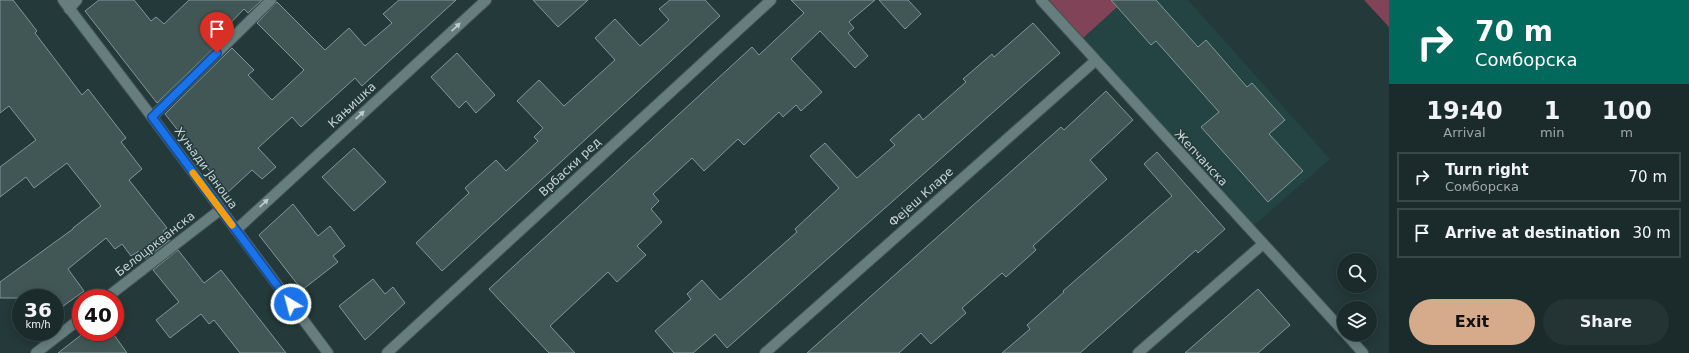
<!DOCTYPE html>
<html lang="en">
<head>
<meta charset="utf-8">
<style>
  :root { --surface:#1b2b2b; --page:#243333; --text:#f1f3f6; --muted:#a0a7a9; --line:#394747; --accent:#d6ab8b }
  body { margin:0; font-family:"DejaVu Sans",sans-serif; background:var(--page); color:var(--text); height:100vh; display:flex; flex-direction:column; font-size:15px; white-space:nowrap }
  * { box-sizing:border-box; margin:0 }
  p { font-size:13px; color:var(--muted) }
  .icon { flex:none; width:22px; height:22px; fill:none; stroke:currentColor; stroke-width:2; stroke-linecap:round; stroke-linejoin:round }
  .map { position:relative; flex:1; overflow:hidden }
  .side { display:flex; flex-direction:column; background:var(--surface); width:300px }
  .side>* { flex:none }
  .hud { background:#00695c; color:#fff; overflow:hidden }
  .buttons { position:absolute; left:1337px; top:253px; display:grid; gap:8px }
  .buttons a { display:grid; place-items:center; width:40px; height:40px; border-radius:50%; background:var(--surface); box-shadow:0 2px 10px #0003,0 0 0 1px var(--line); font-size:20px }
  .speed { position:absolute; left:12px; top:289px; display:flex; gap:8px; font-size:20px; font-weight:700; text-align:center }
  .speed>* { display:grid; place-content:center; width:52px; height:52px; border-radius:50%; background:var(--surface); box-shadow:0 2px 10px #0003,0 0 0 1px var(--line); line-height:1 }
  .speed small { font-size:10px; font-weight:400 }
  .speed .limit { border:6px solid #d22; background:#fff; color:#111 }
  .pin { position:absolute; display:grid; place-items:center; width:34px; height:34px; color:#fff; margin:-41px -17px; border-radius:50% 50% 50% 0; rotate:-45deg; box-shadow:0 0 4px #0007 }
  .pin .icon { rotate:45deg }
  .me { position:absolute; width:44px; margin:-22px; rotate:323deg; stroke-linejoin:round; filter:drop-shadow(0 0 3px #0008) }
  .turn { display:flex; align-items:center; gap:14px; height:84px; padding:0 20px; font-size:18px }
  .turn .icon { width:52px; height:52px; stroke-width:2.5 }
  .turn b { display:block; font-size:28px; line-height:34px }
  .eta { display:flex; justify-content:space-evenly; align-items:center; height:68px; text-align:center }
  .eta b { font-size:24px; font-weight:700; line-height:28px }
  .primary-button { display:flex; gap:8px; margin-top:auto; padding:8px 20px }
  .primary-button a { flex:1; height:46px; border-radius:24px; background:var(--accent); color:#111; font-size:16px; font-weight:700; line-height:46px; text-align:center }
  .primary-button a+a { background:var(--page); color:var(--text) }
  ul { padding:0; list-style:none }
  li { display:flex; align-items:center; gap:12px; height:50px; margin:0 8px 6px; padding:0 12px; border:2px solid var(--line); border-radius:0px }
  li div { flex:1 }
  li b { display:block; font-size:15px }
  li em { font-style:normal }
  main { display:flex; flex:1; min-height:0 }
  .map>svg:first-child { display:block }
  .built { fill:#244343 }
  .green { fill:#814358 }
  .building { fill:#415756; stroke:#809898 }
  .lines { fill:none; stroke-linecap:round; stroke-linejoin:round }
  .street-casing { stroke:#445656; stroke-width:12 }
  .secondary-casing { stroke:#445656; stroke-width:12 }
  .street { stroke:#677e7e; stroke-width:10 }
  .secondary { stroke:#677e7e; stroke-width:10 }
  .oneway { fill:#bfcccc }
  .route-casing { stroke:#114b97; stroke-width:10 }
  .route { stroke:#1a73e8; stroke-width:7 }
  .slow { stroke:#f59e0b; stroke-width:7 }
  .labels { text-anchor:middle; stroke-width:3; stroke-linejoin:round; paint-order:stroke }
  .street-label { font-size:12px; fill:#c9d5d5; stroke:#243939 }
</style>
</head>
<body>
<main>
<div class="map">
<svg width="1389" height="353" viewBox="0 0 1389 353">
  <rect width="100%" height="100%" fill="#243939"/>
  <polygon class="built" points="1125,0 1188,0 1330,159 1251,228 1083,38"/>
  <g class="green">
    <polygon points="1049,0 1125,0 1083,38"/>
    <polygon points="1364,0 1389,0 1389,27"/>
  </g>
  <g class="building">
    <polygon points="0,0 13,0 37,31 35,33 82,95 88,89 126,138 121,142 142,169 129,180 167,228 163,231 170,240 145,259 139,251 131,256 122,244 115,249 106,238 68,269 84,291 55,312 55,296 53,298 0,298 0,282 73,229 73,228 101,206 67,163 34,188 26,177 0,197 0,167 36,140 9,106 0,113"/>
    <polygon points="99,0 134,0 151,21 156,17 164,24 189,0 262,0 248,13 244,9 219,35 223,39 157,103 85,11"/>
    <polygon points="399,0 456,0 362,86 355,78 301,127 292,117 258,148 276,167 262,179 252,170 227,193 165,114 232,48 254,70 248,75 272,100 304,70 257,23 277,2 325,50 349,28 365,46 392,23 383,14"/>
    <polygon points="533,0 588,0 558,27"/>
    <polygon points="670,0 705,0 720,16 442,271 416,243 469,193 465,188 496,160 506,171 538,141 534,137 543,128 517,101 539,80 564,106 615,60 595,38 615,19 640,46 669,20 659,9"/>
    <polygon points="791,0 875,0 849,22 854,28 848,33 868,56 855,68 820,31 791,59 822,92 801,111 796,105 783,117 779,112 744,145 738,139 704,171 692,158 653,194 659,201 651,209 662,222 637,246 646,255 617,282 608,272 550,326 575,353 549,353 489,289 752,47 759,55 804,13"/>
    <polygon points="879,0 908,0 921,14 905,29"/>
    <polygon points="1111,0 1156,0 1198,47 1206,40 1247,87 1252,83 1285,120 1269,134 1303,171 1268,202 1201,127 1219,112 1156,41 1151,45"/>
    <polygon points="1033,23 1060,53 727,348 715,334 693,353 674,353 655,331 691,299 687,294 702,280 720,300 797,232 795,229 839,188 810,156 825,143 857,178 895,145 890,140 919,114 923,120 966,82 963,79 992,54 994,57"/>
    <polygon points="457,53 495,95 476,113 466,101 459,108 431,77"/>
    <polygon points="1106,91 1133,120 1090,160 1107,179 1033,246 1036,250 1006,277 1002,273 962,308 966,313 931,344 921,333 899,353 807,353 1061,127 1064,130"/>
    <polygon points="354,148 386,182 354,211 322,177"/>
    <polygon points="1157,152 1225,229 1198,253 1196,250 1080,353 1002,353 1030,329 1027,325 1064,292 1063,291 1172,196 1144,164"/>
    <polygon points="293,204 318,236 330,226 345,246 333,256 338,262 302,290 259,235"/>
    <polygon points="178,250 204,283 221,270 286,353 240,353 214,320 209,324 201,314 170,338 156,320 179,302 153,270"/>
    <polygon points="373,279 385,294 393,287 405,303 365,340 339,306"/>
    <polygon points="1258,289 1290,325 1258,353 1185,353"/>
    <polygon points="85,332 112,332 127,353 58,353"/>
  </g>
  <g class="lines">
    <g class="street-casing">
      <g id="street">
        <polyline points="1041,0 1344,332"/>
        <polyline points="69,9 77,0"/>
        <polyline points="152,117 271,0"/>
        <polyline points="236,230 486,0"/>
        <polyline points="106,298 220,210"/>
        <polyline points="1346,334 1363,353"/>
        <polyline points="36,353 81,318"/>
        <polyline points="387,353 771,0"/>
        <polyline points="765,353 1095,61"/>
        <polyline points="1138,353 1263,244"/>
      </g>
    </g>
    <g class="secondary-casing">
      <polyline id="secondary" points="63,0 152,117 328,353"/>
    </g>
    <use href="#street" class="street"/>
    <use href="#secondary" class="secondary"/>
  </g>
  <defs><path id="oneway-solid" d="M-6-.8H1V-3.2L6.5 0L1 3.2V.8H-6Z"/></defs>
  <g class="oneway">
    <use href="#oneway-solid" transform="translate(456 27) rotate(-43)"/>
    <use href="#oneway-solid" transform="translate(360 115) rotate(-43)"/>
    <use href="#oneway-solid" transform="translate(264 203) rotate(-43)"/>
  </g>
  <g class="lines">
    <g class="route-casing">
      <polyline id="route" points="217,53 152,117 291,304"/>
    </g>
    <use href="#route" class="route"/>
    <polyline class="slow" points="193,173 232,225"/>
  </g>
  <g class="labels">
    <g class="street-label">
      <text transform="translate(352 105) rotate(-43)" y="4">Кањишка</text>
      <text transform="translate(1201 158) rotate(47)" y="4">Жепчанска</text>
      <text transform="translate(570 167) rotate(-43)" y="4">Врбаски ред</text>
      <text transform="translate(206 168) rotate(54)" y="4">Хуњади Јаноша</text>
      <text transform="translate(921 197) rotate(-42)" y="4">Фејеш Кларе</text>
      <text transform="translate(155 244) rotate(-38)" y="4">Белоцркванска</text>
    </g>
  </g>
</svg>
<div class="buttons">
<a><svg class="icon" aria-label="search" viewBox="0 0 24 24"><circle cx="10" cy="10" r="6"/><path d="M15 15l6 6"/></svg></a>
<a><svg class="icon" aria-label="layers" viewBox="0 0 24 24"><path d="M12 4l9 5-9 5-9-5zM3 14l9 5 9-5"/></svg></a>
</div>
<div class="speed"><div>36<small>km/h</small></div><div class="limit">40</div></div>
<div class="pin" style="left:217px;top:53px;background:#d93025"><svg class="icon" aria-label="arrive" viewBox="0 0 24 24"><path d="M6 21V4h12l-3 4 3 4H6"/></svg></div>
<svg class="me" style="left:291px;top:304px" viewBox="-20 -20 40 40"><circle r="17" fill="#1a73e8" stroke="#fff" stroke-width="3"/><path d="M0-11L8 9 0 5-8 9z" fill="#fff"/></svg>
</div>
<section class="side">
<div class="hud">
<div class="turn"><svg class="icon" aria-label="right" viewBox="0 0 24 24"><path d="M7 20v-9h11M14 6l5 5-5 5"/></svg><div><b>70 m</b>Сомборска</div></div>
</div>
<div class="eta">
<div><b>19:40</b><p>Arrival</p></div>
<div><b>1</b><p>min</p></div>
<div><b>100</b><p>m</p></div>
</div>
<ul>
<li><svg class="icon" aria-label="right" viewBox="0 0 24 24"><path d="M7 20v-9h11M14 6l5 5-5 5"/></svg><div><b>Turn right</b><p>Сомборска</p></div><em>70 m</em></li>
<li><svg class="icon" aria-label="arrive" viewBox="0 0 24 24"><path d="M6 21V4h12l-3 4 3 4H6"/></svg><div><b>Arrive at destination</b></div><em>30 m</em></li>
</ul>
<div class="primary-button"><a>Exit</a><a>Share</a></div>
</section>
</main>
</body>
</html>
